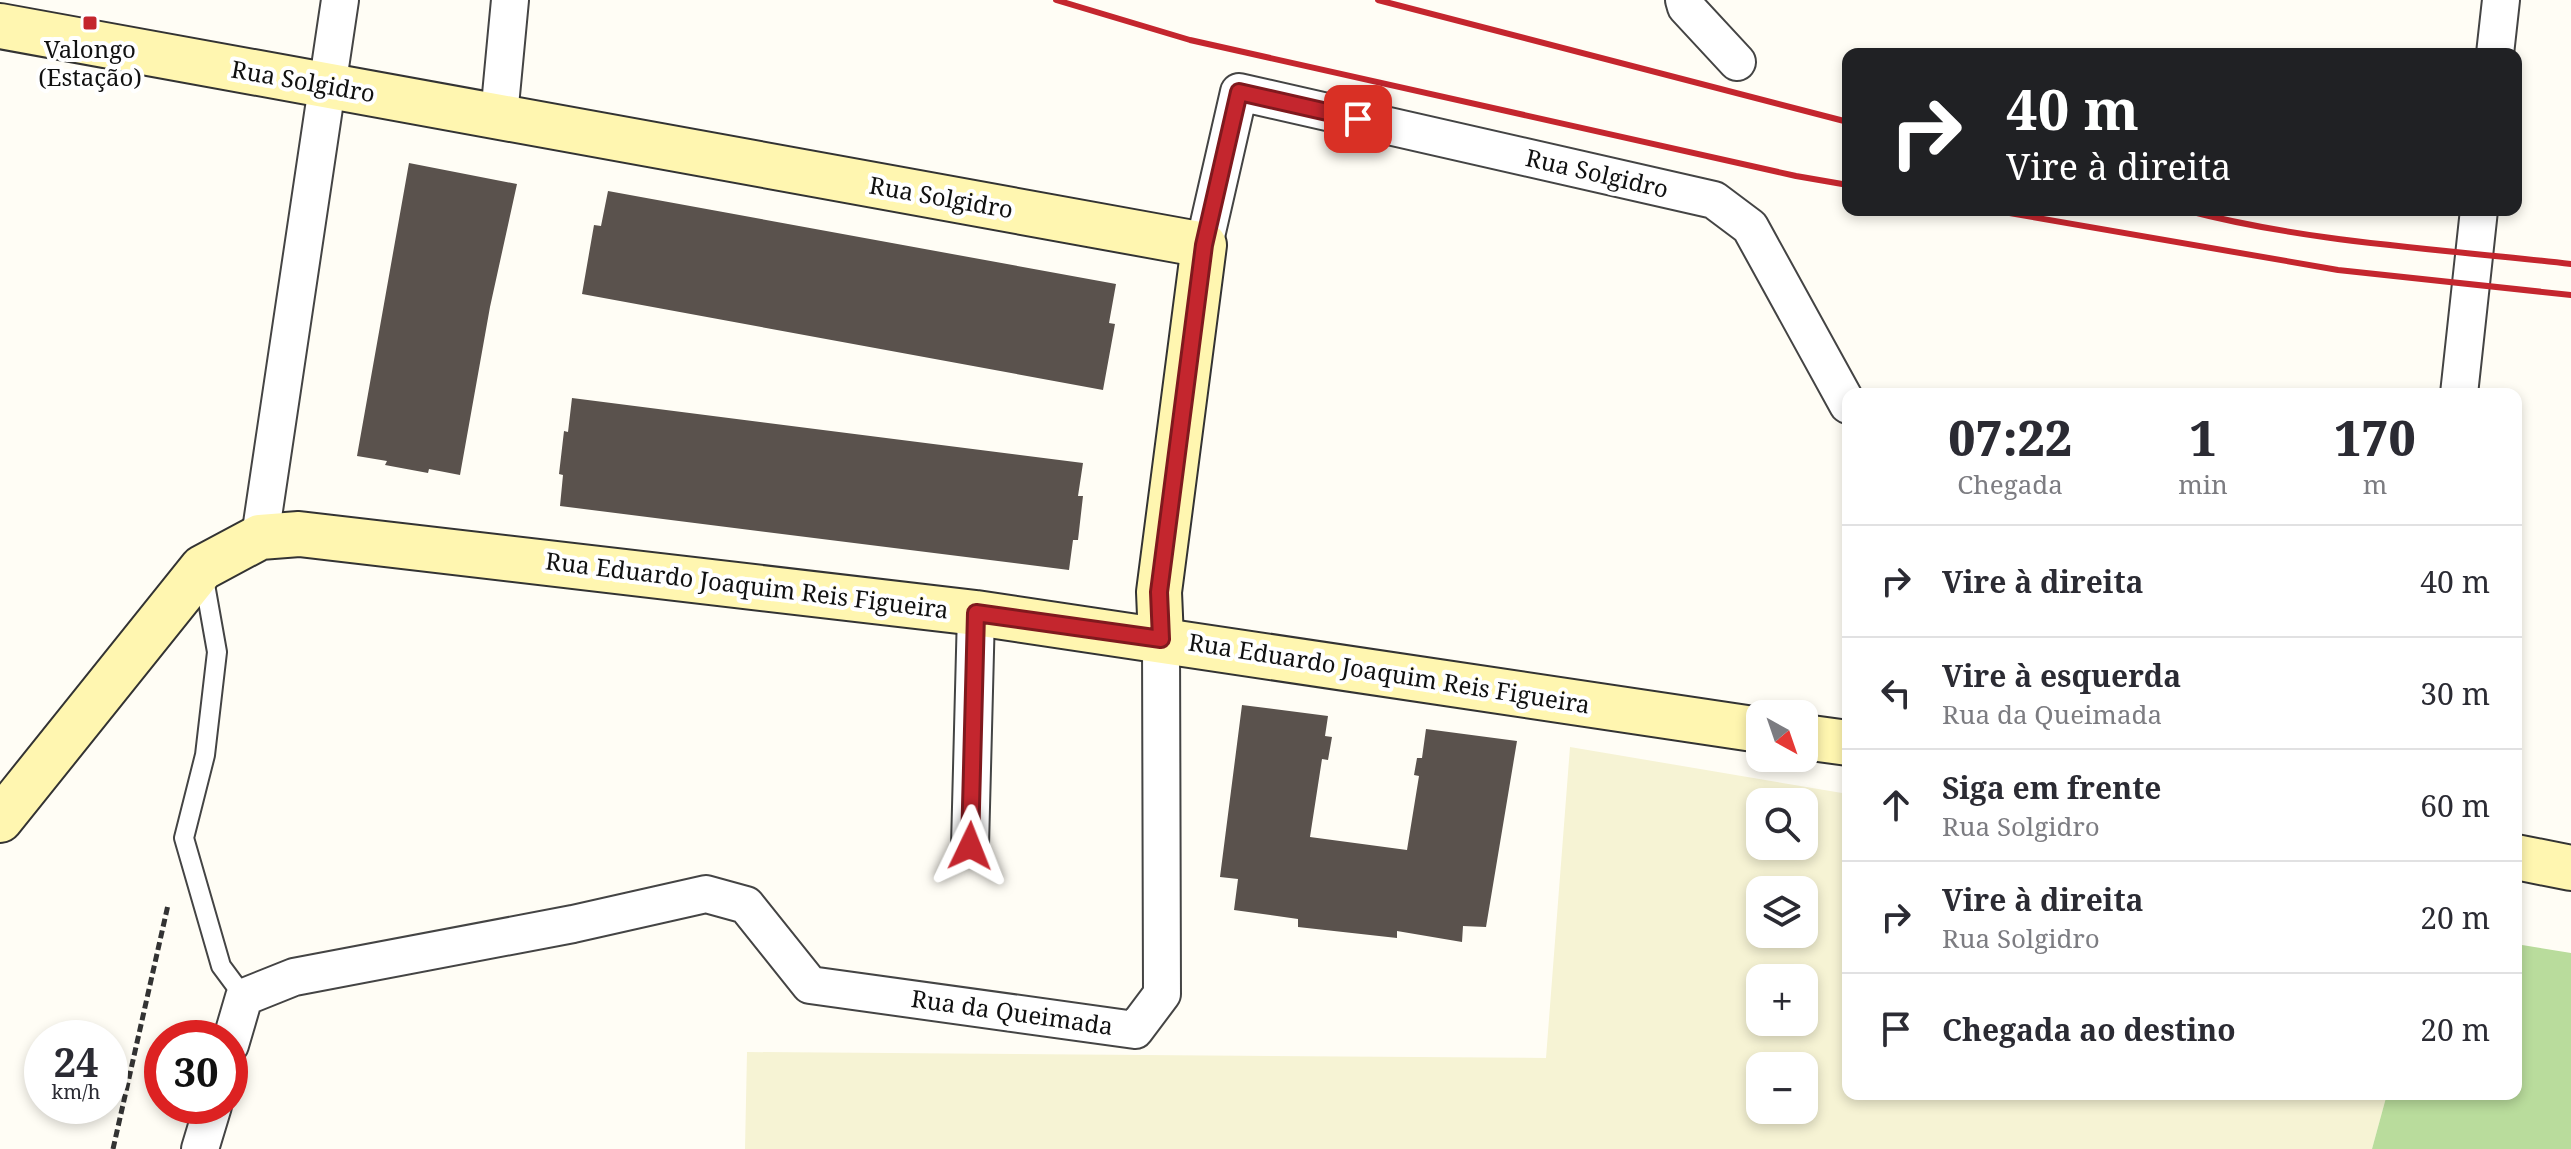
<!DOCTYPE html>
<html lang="pt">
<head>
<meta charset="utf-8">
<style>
  :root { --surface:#fff; --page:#f7f7f7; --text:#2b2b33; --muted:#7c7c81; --line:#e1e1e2 }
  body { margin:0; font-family:"Noto Serif",serif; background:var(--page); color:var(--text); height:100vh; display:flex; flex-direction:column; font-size:30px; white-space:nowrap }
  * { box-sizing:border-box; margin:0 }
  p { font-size:26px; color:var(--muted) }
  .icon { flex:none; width:44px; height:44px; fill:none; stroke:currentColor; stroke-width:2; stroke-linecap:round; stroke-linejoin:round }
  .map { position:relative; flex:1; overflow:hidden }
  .panel { position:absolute; left:1842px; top:388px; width:680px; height:712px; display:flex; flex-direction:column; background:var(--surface); border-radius:16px; box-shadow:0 4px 12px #0003 }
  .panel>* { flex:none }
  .top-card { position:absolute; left:1842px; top:48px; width:680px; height:168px; border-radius:16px; box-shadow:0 4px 12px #0003; background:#202124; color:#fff; overflow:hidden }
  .needle { width:52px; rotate:140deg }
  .buttons { position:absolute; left:1746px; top:700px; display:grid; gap:16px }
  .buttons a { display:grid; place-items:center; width:72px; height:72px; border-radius:16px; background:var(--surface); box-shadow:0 4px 12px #0003; font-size:40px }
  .speed { position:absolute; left:24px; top:1020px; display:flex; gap:16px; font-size:40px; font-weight:700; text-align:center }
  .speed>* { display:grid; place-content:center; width:104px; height:104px; border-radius:50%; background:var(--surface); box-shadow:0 4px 12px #0003; line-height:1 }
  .speed small { font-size:20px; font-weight:400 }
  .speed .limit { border:12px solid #d22; background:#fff; color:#111 }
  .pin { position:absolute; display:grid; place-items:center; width:68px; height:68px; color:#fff; margin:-34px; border-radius:16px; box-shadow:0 4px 12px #0006 }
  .me { position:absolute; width:88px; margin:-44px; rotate:2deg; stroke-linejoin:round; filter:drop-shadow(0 0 6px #0008) }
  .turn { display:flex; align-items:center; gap:28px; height:168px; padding:0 32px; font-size:36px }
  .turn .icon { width:104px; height:104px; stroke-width:2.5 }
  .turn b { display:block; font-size:56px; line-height:68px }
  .eta { display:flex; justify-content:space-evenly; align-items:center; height:136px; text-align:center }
  .eta b { font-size:48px; font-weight:800; line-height:56px }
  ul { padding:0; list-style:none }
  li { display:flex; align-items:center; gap:24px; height:112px; padding:0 32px; border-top:2px solid var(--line) }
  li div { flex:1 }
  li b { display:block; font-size:30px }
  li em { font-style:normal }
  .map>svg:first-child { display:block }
  .farmland { fill:#f6f3d4; fill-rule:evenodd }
  .forest { fill:#b9dc9c }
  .building { fill:#5a524d }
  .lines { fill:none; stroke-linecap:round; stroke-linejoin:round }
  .lane-casing { stroke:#444; stroke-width:22 }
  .street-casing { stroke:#444; stroke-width:40 }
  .secondary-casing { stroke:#333; stroke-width:48 }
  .path { stroke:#333; stroke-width:5; stroke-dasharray:8 4; stroke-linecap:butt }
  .lane { stroke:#fff; stroke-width:18 }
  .street { stroke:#fff; stroke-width:36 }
  .secondary { stroke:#fff6b0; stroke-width:44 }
  .rail { stroke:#c4262e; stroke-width:6 }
  .route-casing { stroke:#7f191e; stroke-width:20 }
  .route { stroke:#c4262e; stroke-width:14 }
  .poi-dot { fill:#c4262e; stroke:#fff; stroke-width:3 }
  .labels { text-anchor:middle; stroke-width:8; stroke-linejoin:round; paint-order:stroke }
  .poi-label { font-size:24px; fill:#111; stroke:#fff }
  .street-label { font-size:24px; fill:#111; stroke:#fff }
</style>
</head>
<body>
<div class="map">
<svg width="2571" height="1149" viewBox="0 0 2571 1149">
  <rect width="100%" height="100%" fill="#fffdf5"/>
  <path class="farmland" d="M1570,747L1848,794V1094H2387L2372,1149H745L747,1052L1546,1058ZM1760,802H1804V846H1760ZM1760,890H1804V934H1760ZM1760,978H1804V1022H1760ZM1760,1066H1804V1110H1760Z"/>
  <polygon class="forest" points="2516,944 2571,953 2571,1149 2372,1149 2387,1094 2516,1094"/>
  <g class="building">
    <polygon points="409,163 517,184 490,307 460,475 429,469 428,473 385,465 387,461 357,456"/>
    <polygon points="608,191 1116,284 1109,323 1115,324 1103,390 582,294 594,225 601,226"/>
    <polygon points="572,398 1083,463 1078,496 1083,496 1078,540 1073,540 1069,570 560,506 563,475 559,474 564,431 568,432"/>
    <polygon points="1242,705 1328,716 1325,736 1332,737 1328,760 1322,759 1310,837 1407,850 1419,776 1414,775 1417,758 1422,758 1426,729 1517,741 1486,927 1463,926 1462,942 1397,931 1397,938 1298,927 1298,919 1234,910 1238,879 1220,877"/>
  </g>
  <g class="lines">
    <g class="lane-casing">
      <polyline id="lane" points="203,573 217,652 205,755 184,838 221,966 244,997"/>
    </g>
    <g class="street-casing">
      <g id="street">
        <polyline points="1684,0 1686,7 1737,62"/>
        <polyline points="2495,54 2501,0"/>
        <polyline points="499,116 510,0"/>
        <polyline points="1204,245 1239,92 1714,200 1750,227 1848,405"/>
        <polyline points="2459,394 2479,210"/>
        <polyline points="260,537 340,0"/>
        <polyline points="970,846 976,613"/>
        <polyline points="230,1045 244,997 294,977 573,924 706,894 746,905 810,985 1135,1030 1162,994 1161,639"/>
        <polyline points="200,1149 213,1106"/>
      </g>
    </g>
    <g class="secondary-casing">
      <g id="secondary">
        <polyline points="0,26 1204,245 1159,592 1161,639"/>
        <polyline points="1804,737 1848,743"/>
        <polyline points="0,820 202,568 260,537 299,534 976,613 1760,730"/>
        <polyline points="2516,857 2571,868"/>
      </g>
    </g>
    <polyline class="path" points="113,1149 168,905"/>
    <use href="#lane" class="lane"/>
    <use href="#street" class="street"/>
    <use href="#secondary" class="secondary"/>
    <g class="rail">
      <polyline points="1056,0 1190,40 1796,176 1848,185"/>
      <polyline points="1378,0 1848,122"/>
      <polyline points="1992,210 2338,270 2571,295"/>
      <path d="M2185,210C2310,243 2443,249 2571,264"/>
    </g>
  </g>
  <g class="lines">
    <g class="route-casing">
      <polyline id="route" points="970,846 976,613 1161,639 1159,592 1204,245 1239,92 1358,119"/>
    </g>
    <use href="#route" class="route"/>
  </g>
  <rect class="poi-dot" x="82" y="15" width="16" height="16" rx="4"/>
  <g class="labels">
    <g class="poi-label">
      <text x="90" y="58">Valongo<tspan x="90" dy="28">(Estação)</tspan></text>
    </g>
    <g class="street-label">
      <text transform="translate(303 82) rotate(10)" y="8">Rua Solgidro</text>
      <text transform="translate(1597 174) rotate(13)" y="8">Rua Solgidro</text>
      <text transform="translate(941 198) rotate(10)" y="8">Rua Solgidro</text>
      <text transform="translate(747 586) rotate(7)" y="8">Rua Eduardo Joaquim Reis Figueira</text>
      <text transform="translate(1389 674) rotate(9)" y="8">Rua Eduardo Joaquim Reis Figueira</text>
      <text transform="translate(1012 1013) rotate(8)" y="8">Rua da Queimada</text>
    </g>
  </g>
</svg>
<div class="buttons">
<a><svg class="needle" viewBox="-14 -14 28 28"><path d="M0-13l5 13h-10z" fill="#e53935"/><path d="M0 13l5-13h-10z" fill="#7c7c81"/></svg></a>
<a><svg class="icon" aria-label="search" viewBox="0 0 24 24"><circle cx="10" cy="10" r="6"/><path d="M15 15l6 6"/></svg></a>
<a><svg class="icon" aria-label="layers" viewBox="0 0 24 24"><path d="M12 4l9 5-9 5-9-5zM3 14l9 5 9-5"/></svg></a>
<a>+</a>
<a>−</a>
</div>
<div class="speed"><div>24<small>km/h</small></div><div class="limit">30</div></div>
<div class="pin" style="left:1358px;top:119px;background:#d93025"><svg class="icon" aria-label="arrive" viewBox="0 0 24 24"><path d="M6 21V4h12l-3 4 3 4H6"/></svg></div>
<svg class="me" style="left:970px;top:846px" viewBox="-20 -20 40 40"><path d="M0-17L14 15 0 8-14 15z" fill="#c4262e" stroke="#fff" stroke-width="4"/></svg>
<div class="top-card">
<div class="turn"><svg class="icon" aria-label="right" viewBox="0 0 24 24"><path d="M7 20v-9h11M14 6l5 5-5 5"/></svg><div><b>40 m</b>Vire à direita</div></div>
</div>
<section class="panel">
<div class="eta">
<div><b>07:22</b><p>Chegada</p></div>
<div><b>1</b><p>min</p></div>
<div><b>170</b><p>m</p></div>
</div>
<ul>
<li><svg class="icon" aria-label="right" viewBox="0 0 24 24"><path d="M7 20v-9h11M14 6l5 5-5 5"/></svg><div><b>Vire à direita</b></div><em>40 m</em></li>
<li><svg class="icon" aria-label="left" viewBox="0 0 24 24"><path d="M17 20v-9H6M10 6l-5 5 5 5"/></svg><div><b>Vire à esquerda</b><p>Rua da Queimada</p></div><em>30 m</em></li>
<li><svg class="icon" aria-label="ahead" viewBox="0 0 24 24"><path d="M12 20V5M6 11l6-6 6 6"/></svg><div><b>Siga em frente</b><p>Rua Solgidro</p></div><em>60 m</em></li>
<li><svg class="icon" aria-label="right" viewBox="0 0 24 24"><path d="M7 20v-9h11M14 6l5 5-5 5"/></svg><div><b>Vire à direita</b><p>Rua Solgidro</p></div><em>20 m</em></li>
<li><svg class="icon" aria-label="arrive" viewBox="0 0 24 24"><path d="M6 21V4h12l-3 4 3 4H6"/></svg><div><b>Chegada ao destino</b></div><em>20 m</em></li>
</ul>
</section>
</div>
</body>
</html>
